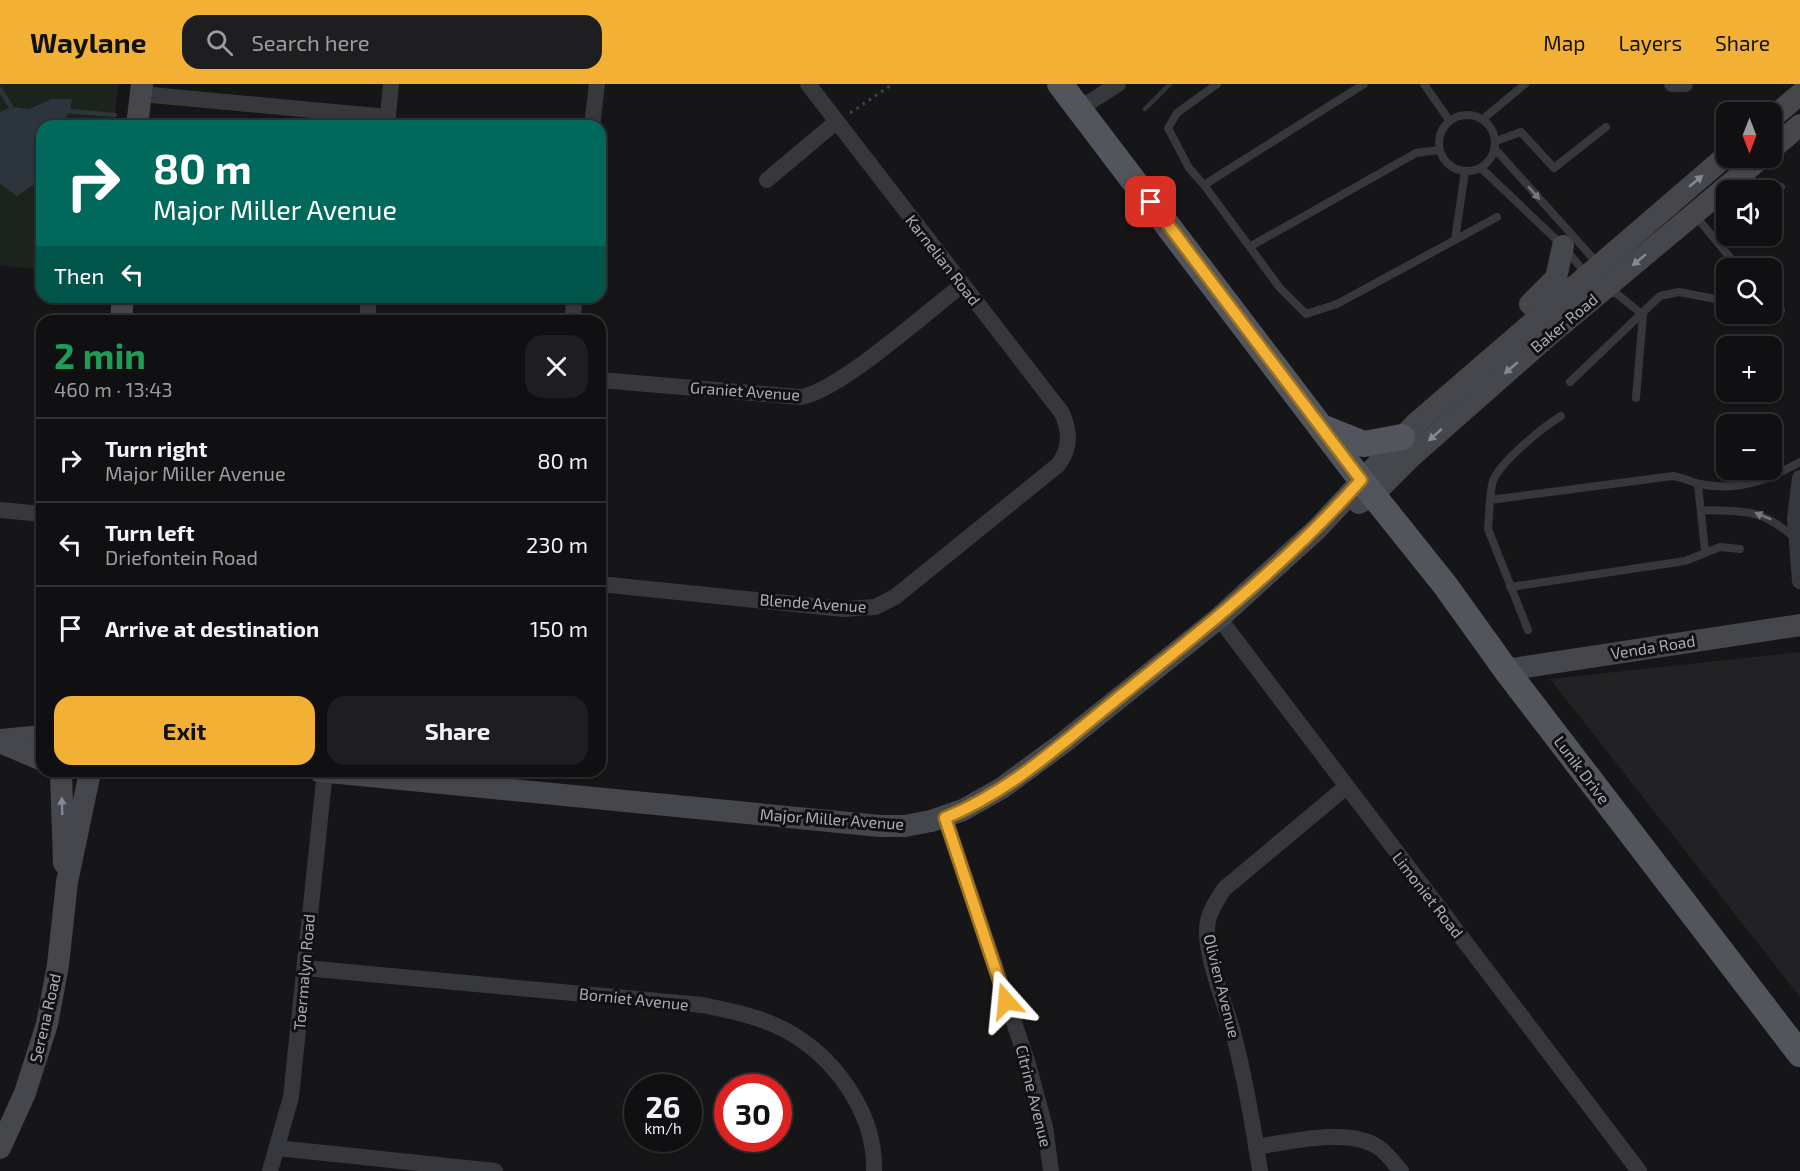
<!DOCTYPE html>
<html lang="en">
<head>
<meta charset="utf-8">
<style>
  :root { --surface:#101012; --page:#1e1e20; --text:#f1f3f6; --muted:#9c9d9f; --line:#303032; --accent:#f2b134 }
  body { margin:0; font-family:"Exo 2",sans-serif; background:var(--page); color:var(--text); height:100vh; display:flex; flex-direction:column; font-size:22px; white-space:nowrap }
  * { box-sizing:border-box; margin:0 }
  p { font-size:20px; color:var(--muted) }
  .icon { flex:none; width:33px; height:33px; fill:none; stroke:currentColor; stroke-width:2; stroke-linecap:round; stroke-linejoin:round }
  .map { position:relative; flex:1; overflow:hidden }
  .drawer { position:absolute; left:36px; top:231px; width:570px; height:462px; display:flex; flex-direction:column; background:var(--surface); border-radius:18px; box-shadow:0 2px 4px #0004,0 0 0 2px var(--line) }
  .drawer>* { flex:none }
  .banner { position:absolute; left:36px; top:36px; width:570px; height:183px; border-radius:18px; box-shadow:0 2px 4px #0004,0 0 0 2px var(--line); background:#00695c; color:#fff; overflow:hidden }
  .needle { width:39px; rotate:180deg }
  .tools { position:absolute; left:1716px; top:18px; display:grid; gap:12px }
  .tools a { display:grid; place-items:center; width:66px; height:66px; border-radius:12px; background:var(--surface); box-shadow:0 2px 4px #0004,0 0 0 2px var(--line); font-size:30px }
  .speed { position:absolute; left:624px; top:990px; display:flex; gap:12px; font-size:30px; font-weight:700; text-align:center }
  .speed>* { display:grid; place-content:center; width:78px; height:78px; border-radius:50%; background:var(--surface); box-shadow:0 2px 4px #0004,0 0 0 2px var(--line); line-height:1 }
  .speed small { font-size:15px; font-weight:400 }
  .speed .limit { border:9px solid #d22; background:#fff; color:#111 }
  .pin { position:absolute; display:grid; place-items:center; width:51px; height:51px; color:#fff; margin:-26px; border-radius:12px; box-shadow:0 3px 9px #0006 }
  .me { position:absolute; width:66px; margin:-33px; rotate:342deg; stroke-linejoin:round; filter:drop-shadow(0 0 4px #0008) }
  .turn { display:flex; align-items:center; gap:21px; height:126px; padding:0 18px; font-size:27px }
  .turn .icon { width:78px; height:78px; stroke-width:2.5 }
  .turn b { display:block; font-size:42px; line-height:51px }
  .then { display:flex; align-items:center; height:57px; padding:0 18px; background:#0003; gap:12px; font-size:22px }
  .round { display:grid; place-items:center; flex:none; width:63px; height:63px; border-radius:18px; background:var(--page) }
  .head { display:flex; align-items:center; justify-content:space-between; height:102px; padding:0 18px }
  h1 { font-size:36px; font-weight:700; line-height:45px; color:#1e9e55 }
  .button { display:flex; gap:12px; margin-top:auto; padding:12px 18px }
  .button a { flex:1; height:69px; border-radius:18px; background:var(--accent); color:#111; font-size:24px; font-weight:700; line-height:69px; text-align:center }
  .button a+a { background:var(--page); color:var(--text) }
  ul { padding:0; list-style:none }
  li { display:flex; align-items:center; gap:18px; height:84px; padding:0 18px; border-top:2px solid var(--line) }
  li div { flex:1 }
  li b { display:block; font-size:22px }
  li em { font-style:normal }
  header { display:flex; align-items:center; gap:36px; box-sizing:border-box; height:84px; padding:0 30px; background:var(--accent); color:#111 }
  header strong { font-size:28px }
  nav { display:flex; gap:33px; margin-inline-start:auto; font-size:21px }
  .search { width:420px; height:54px; background:var(--page); display:flex; align-items:center; gap:15px; box-sizing:border-box; padding:0 21px; border-radius:18px; color:var(--muted); font-size:22px }
  .map>svg:first-child { display:block }
  .built { fill:#222225 }
  .green { fill:#1c231d }
  .water { fill:#2c353c }
  .lines { fill:none; stroke-linecap:round; stroke-linejoin:round }
  .stream { stroke:#2c353c; stroke-width:4.5 }
  .path { stroke:#3d3f44; stroke-width:3; stroke-dasharray:3 4.5; stroke-linecap:butt }
  .lane { stroke:#37383d; stroke-width:8 }
  .street { stroke:#37383d; stroke-width:16 }
  .secondary { stroke:#45474d; stroke-width:22 }
  .primary { stroke:#53555c; stroke-width:26 }
  .oneway { fill:#858993 }
  .oneway2 { fill:#757881 }
  .route-casing { stroke:#9d7322; stroke-width:15 }
  .route { stroke:#f2b134; stroke-width:10 }
  .labels { text-anchor:middle; stroke-width:6; stroke-linejoin:round; paint-order:stroke }
  .street-label { font-size:16px; fill:#a8adb8; stroke:#111113 }
</style>
</head>
<body>
<header>
<strong>Waylane</strong>
<div class="search"><svg class="icon" aria-label="search" viewBox="0 0 24 24"><circle cx="10" cy="10" r="6"/><path d="M15 15l6 6"/></svg>Search here</div>
<nav><a>Map</a><a>Layers</a><a>Share</a></nav>
</header>
<div class="map">
<svg width="1800" height="1087" viewBox="0 0 1800 1087">
  <rect width="100%" height="100%" fill="#161618"/>
  <polygon class="built" points="1800,568 1800,913 1550,595"/>
  <polygon class="green" points="0,0 118,0 114,42 42,42 42,186 0,181"/>
  <polygon class="water" points="52,15 72,15 70,27 60,42 42,42 42,95 17,112 0,100 0,28 11,23 29,25"/>
  <g class="lines">
    <g class="stream">
      <polyline points="0,5 11,23"/>
      <polyline points="1145,25 1170,0"/>
      <polyline points="70,27 115,31"/>
    </g>
    <polyline class="path" points="850,29 893,0"/>
    <g class="lane">
      <polyline points="1217,0 1177,29 1168,44 1189,84 1204,101 1280,204 1306,230 1337,220 1455,156 1465,87"/>
      <polyline points="1424,0 1449,36"/>
      <circle cx="1467" cy="59" r="28"/>
      <polyline points="1483,35 1525,0"/>
      <polyline points="1496,57 1521,48 1554,84 1606,43"/>
      <polyline points="1495,65 1599,181"/>
      <polyline points="1481,84 1563,162 1586,190"/>
      <polyline points="1204,101 1364,0"/>
      <polyline points="1772,110 1781,103"/>
      <polyline points="1694,130 1737,182"/>
      <polyline points="1715,155 1726,146"/>
      <polyline points="1455,156 1497,133"/>
      <polyline points="1251,162 1416,69 1439,66"/>
      <polyline points="1607,207 1617,210 1643,231 1636,314"/>
      <polyline points="1772,225 1781,227"/>
      <polyline points="1570,298 1660,212 1679,208 1726,217"/>
      <path d="M1561,332C1543,343 1500,378 1493,397C1491,403 1491,410 1490,416L1673,392C1684,394 1691,398 1700,400C1738,408 1768,396 1800,378"/>
      <polyline points="1698,400 1705,467"/>
      <polyline points="1490,416 1488,445 1528,546"/>
      <path d="M1701,426C1745,428 1759,423 1795,454"/>
      <polyline points="1510,503 1685,477 1720,463 1740,465"/>
    </g>
    <g class="street">
      <polyline points="1672,0 1685,0"/>
      <polyline points="141,10 388,33"/>
      <polyline points="1079,25 1118,0"/>
      <polyline points="387,42 391,0"/>
      <polyline points="592,42 597,0"/>
      <polyline points="767,96 836,38"/>
      <polyline points="367,237 369,213"/>
      <polyline points="572,237 575,213"/>
      <path d="M600,296L800,313C837,309 928,227 962,201"/>
      <polyline points="1800,394 1795,434 1800,497"/>
      <polyline points="0,426 42,430"/>
      <path d="M600,500L843,525L875,523L895,513L1058,381C1071,364 1070,348 1062,329L808,0"/>
      <polyline points="1219,534 1639,1087"/>
      <polyline points="945,734 1028,980 1045,1043 1051,1087"/>
      <path d="M305,884L702,921C733,927 766,934 794,951C839,979 876,1033 874,1087"/>
      <path d="M1256,1063C1289,1058 1349,1043 1378,1063C1387,1069 1394,1079 1401,1087"/>
      <polyline points="277,1064 495,1087"/>
      <polyline points="270,1087 291,1013 325,687"/>
      <path d="M1260,1087C1253,1040 1245,994 1233,948C1225,920 1206,874 1207,846C1207,830 1216,818 1224,805L1346,703"/>
    </g>
    <g class="secondary">
      <polyline points="1772,34 1800,10"/>
      <polyline points="137,42 142,0"/>
      <polyline points="1772,65 1800,41"/>
      <polyline points="1530,220 1556,194 1563,162"/>
      <polyline points="121,237 123,213"/>
      <polyline points="1359,419 1373,411 1412,372 1548,252 1761,74"/>
      <polyline points="1506,586 1800,541"/>
      <polyline points="1,656 42,652"/>
      <polyline points="0,658 42,676"/>
      <polyline points="319,687 880,742 905,742 931,737 963,726 1002,704 1063,659 1219,534 1317,445 1415,340 1726,72"/>
      <polyline points="61,689 64,779"/>
      <polyline points="0,1064 25,1009 47,940 58,881 67,798 89,693"/>
    </g>
    <g class="primary">
      <polyline points="1060,0 1361,396 1445,501 1506,586 1800,970"/>
      <polyline points="1324,344 1364,360 1402,353"/>
    </g>
  </g>
  <defs><path id="oneway-solid" d="M-6-.8H1V-3.2L6.5 0L1 3.2V.8H-6Z" transform="scale(1.5)"/></defs>
  <g class="oneway">
    <use href="#oneway-solid" transform="translate(1696 97) rotate(-40)"/>
    <use href="#oneway-solid" transform="translate(1639 176) rotate(140)"/>
    <use href="#oneway-solid" transform="translate(1511 284) rotate(139)"/>
    <use href="#oneway-solid" transform="translate(1435 351) rotate(138)"/>
    <use href="#oneway-solid" transform="translate(62 722) rotate(-92)"/>
  </g>
  <g class="oneway2">
    <use href="#oneway-solid" transform="translate(1534 109) rotate(49)"/>
    <use href="#oneway-solid" transform="translate(1763 432) rotate(-157)"/>
  </g>
  <g class="lines">
    <g class="route-casing">
      <path id="route" d="M1006,917L945,734C1014,706 1070,652 1128,606C1210,540 1290,476 1361,396L1151,118"/>
    </g>
    <use href="#route" class="route"/>
  </g>
  <g class="labels">
    <g class="street-label">
      <text transform="translate(943 176) rotate(52)" y="6">Karnelian Road</text>
      <text transform="translate(1564 239) rotate(-40)" y="6">Baker Road</text>
      <text transform="translate(745 307) rotate(4)" y="6">Graniet Avenue</text>
      <text transform="translate(813 519) rotate(4)" y="6">Blende Avenue</text>
      <text transform="translate(1653 563) rotate(-9)" y="6">Venda Road</text>
      <text transform="translate(1582 686) rotate(53)" y="6">Lunik Drive</text>
      <text transform="translate(832 735) rotate(4)" y="6">Major Miller Avenue</text>
      <text transform="translate(1428 811) rotate(52)" y="6">Limoniet Road</text>
      <text transform="translate(304 888) rotate(-85)" y="6">Toermalyn Road</text>
      <text transform="translate(1222 902) rotate(76)" y="6">Olivien Avenue</text>
      <text transform="translate(634 915) rotate(6)" y="6">Borniet Avenue</text>
      <text transform="translate(45 934) rotate(-77)" y="6">Serena Road</text>
      <text transform="translate(1034 1012) rotate(76)" y="6">Citrine Avenue</text>
    </g>
  </g>
</svg>
<div class="tools">
<a><svg class="needle" viewBox="-14 -14 28 28"><path d="M0-13l5 13h-10z" fill="#e53935"/><path d="M0 13l5-13h-10z" fill="#9c9d9f"/></svg></a>
<a><svg class="icon" aria-label="sound" viewBox="0 0 24 24"><path d="M4 9h4l5-4v14l-5-4H4zM17 9q2 3 0 6"/></svg></a>
<a><svg class="icon" aria-label="search" viewBox="0 0 24 24"><circle cx="10" cy="10" r="6"/><path d="M15 15l6 6"/></svg></a>
<a>+</a>
<a>−</a>
</div>
<div class="speed"><div>26<small>km/h</small></div><div class="limit">30</div></div>
<div class="pin" style="left:1151px;top:118px;background:#d93025"><svg class="icon" aria-label="arrive" viewBox="0 0 24 24"><path d="M6 21V4h12l-3 4 3 4H6"/></svg></div>
<svg class="me" style="left:1006px;top:917px" viewBox="-20 -20 40 40"><path d="M0-17L14 15 0 8-14 15z" fill="#f2b134" stroke="#fff" stroke-width="4"/></svg>
<div class="banner">
<div class="turn"><svg class="icon" aria-label="right" viewBox="0 0 24 24"><path d="M7 20v-9h11M14 6l5 5-5 5"/></svg><div><b>80 m</b>Major Miller Avenue</div></div>
<div class="then">Then<svg class="icon" aria-label="left" viewBox="0 0 24 24"><path d="M17 20v-9H6M10 6l-5 5 5 5"/></svg></div>
</div>
<section class="drawer">
<div class="head"><div><h1>2 min</h1><p>460 m · 13:43</p></div><a class="round"><svg class="icon" aria-label="close" viewBox="0 0 24 24"><path d="M6 6l12 12M18 6L6 18"/></svg></a></div>
<ul>
<li><svg class="icon" aria-label="right" viewBox="0 0 24 24"><path d="M7 20v-9h11M14 6l5 5-5 5"/></svg><div><b>Turn right</b><p>Major Miller Avenue</p></div><em>80 m</em></li>
<li><svg class="icon" aria-label="left" viewBox="0 0 24 24"><path d="M17 20v-9H6M10 6l-5 5 5 5"/></svg><div><b>Turn left</b><p>Driefontein Road</p></div><em>230 m</em></li>
<li><svg class="icon" aria-label="arrive" viewBox="0 0 24 24"><path d="M6 21V4h12l-3 4 3 4H6"/></svg><div><b>Arrive at destination</b></div><em>150 m</em></li>
</ul>
<div class="button"><a>Exit</a><a>Share</a></div>
</section>
</div>
</body>
</html>
